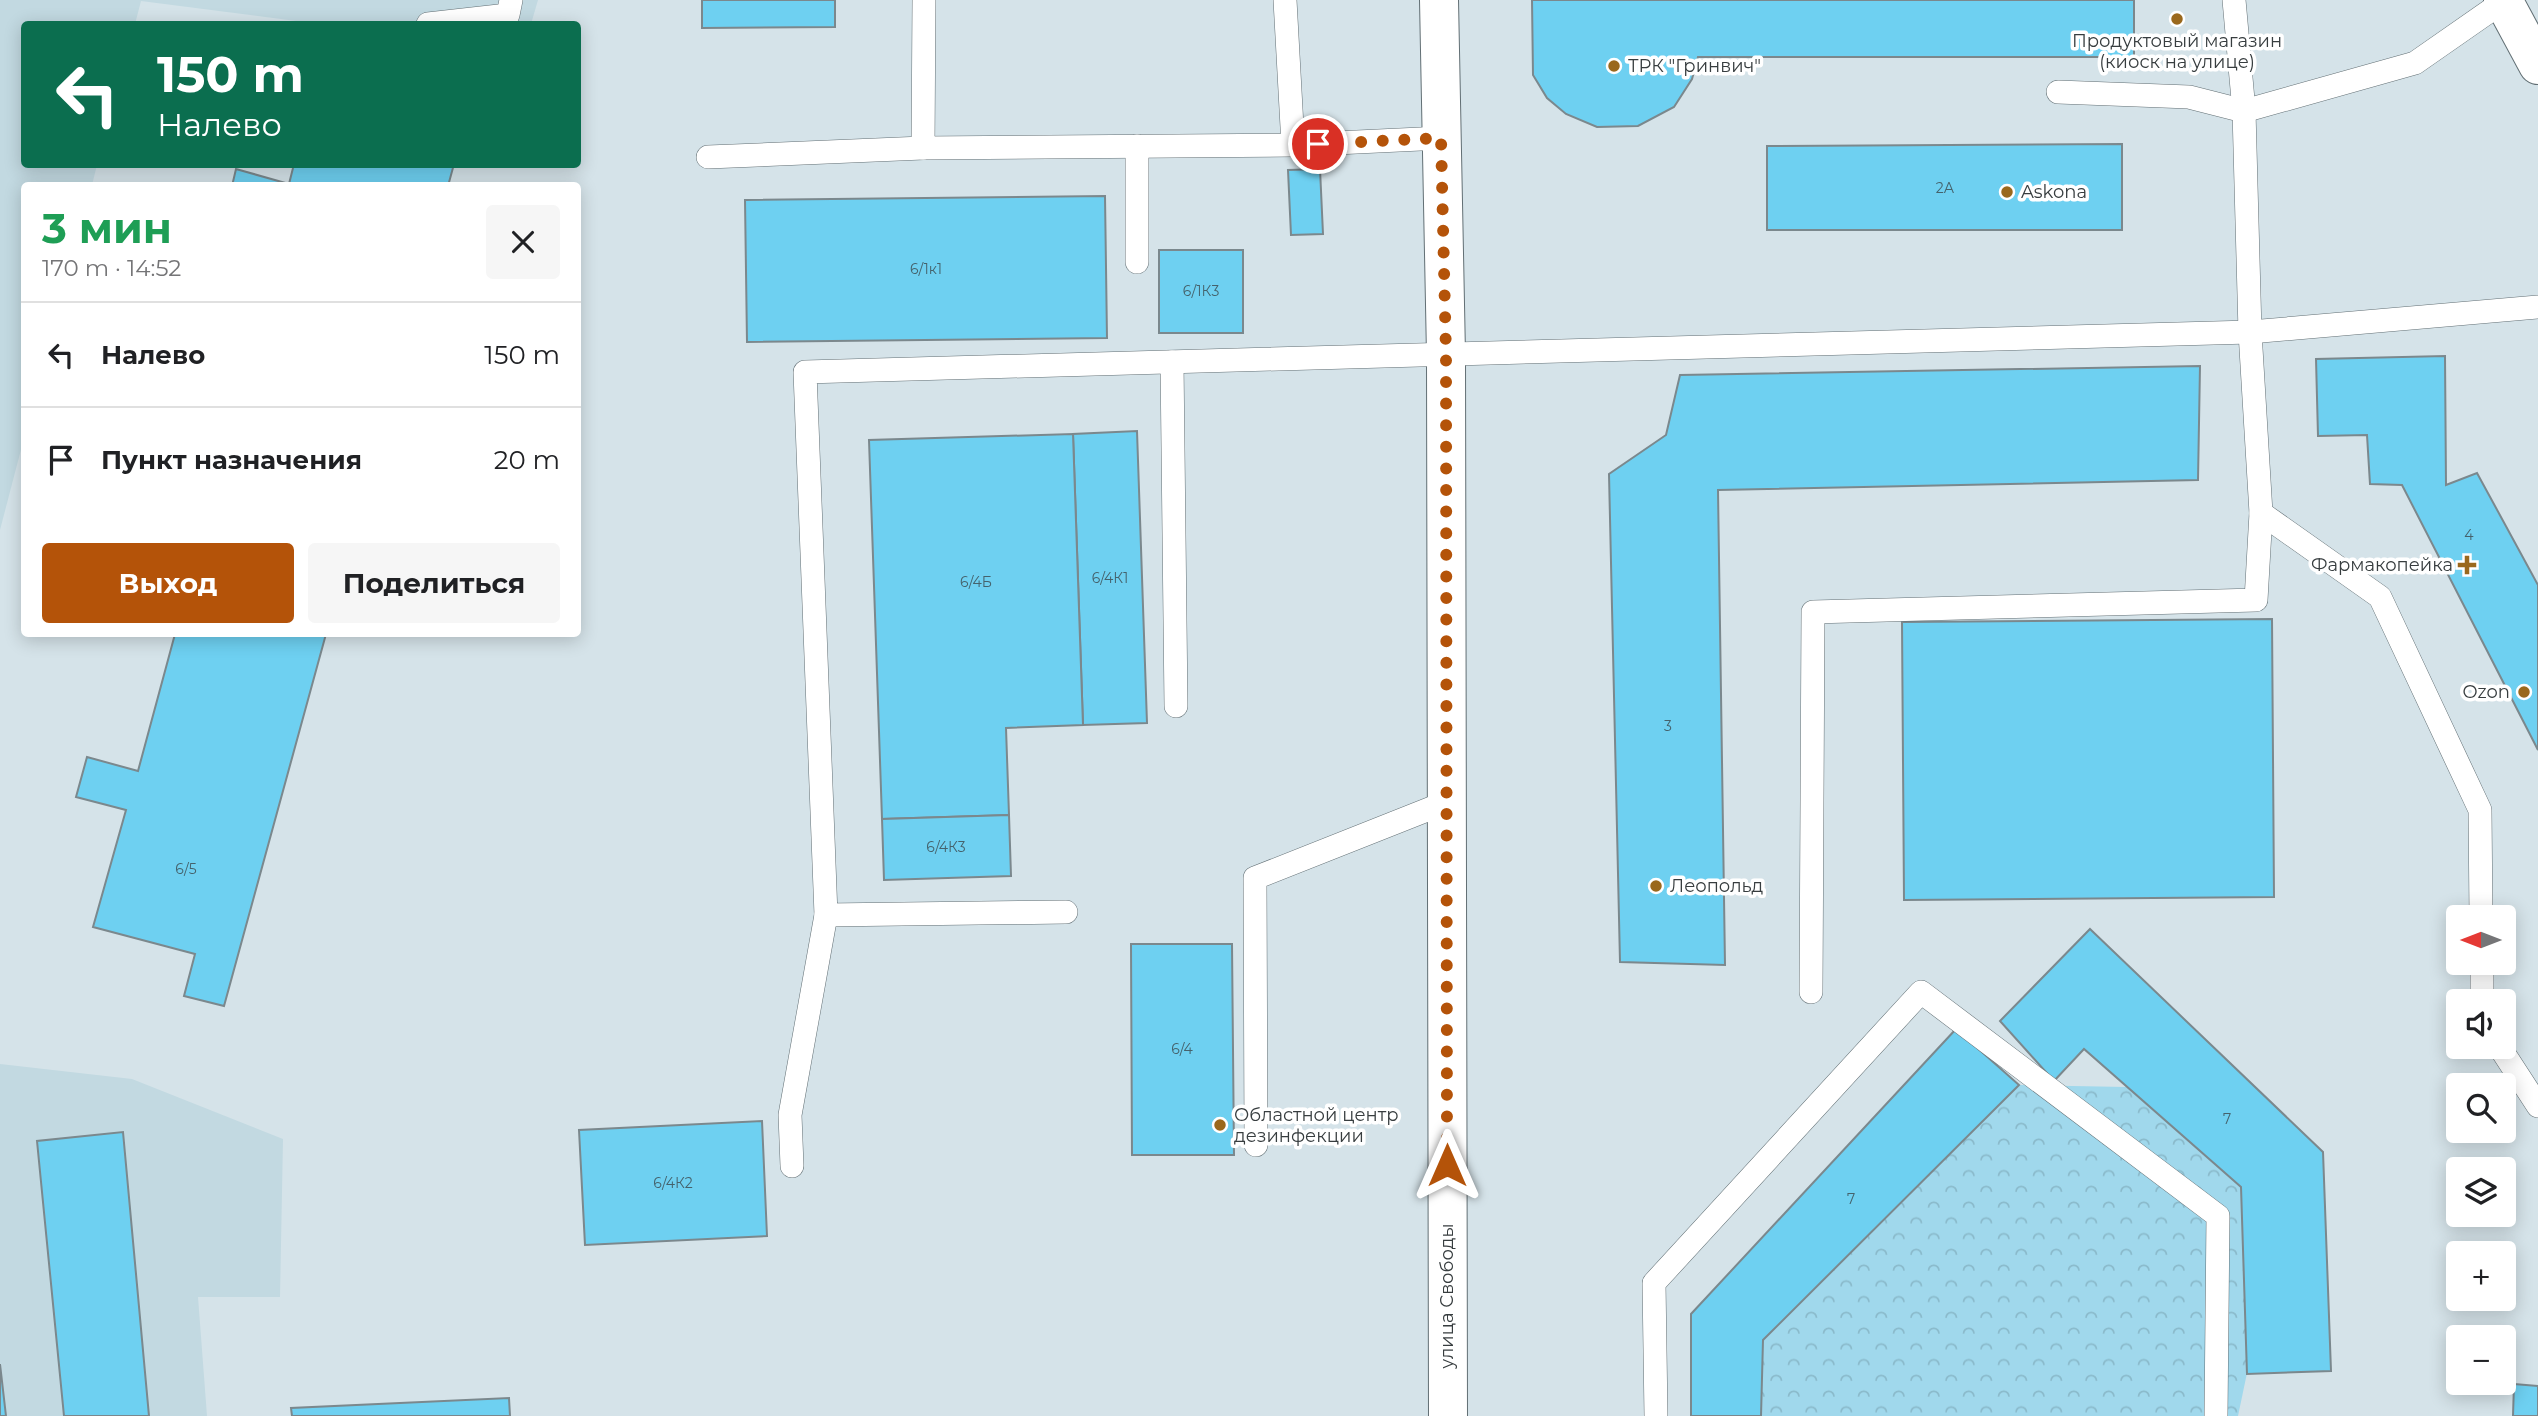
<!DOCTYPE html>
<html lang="ru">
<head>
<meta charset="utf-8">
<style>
  :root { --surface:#fff; --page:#f6f6f6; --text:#202124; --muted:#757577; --line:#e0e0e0; --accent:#b45309 }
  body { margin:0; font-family:Montserrat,sans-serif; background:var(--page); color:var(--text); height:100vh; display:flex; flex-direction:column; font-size:26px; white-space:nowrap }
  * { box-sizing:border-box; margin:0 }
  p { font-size:23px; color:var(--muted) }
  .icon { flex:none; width:38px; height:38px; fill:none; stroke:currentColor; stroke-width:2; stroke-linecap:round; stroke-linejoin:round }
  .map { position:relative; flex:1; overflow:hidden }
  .details { position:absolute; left:21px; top:182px; width:560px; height:455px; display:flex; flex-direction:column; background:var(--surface); border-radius:7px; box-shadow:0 4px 18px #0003 }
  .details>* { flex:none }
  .hud { position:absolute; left:21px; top:21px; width:560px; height:147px; border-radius:7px; box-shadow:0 4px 18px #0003; background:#0b6e4f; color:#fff; overflow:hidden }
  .needle { width:46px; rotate:270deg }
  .tools { position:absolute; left:2446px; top:905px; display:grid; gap:14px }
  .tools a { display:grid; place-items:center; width:70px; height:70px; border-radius:7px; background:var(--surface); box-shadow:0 4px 18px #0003; font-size:35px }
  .pin { position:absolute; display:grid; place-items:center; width:60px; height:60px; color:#fff; margin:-30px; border:4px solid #fff; border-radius:50%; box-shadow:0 2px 7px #0007 }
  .me { position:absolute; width:77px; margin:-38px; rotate:0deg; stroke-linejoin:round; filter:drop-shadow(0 0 5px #0008) }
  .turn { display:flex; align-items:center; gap:24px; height:147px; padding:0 21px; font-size:32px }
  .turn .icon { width:91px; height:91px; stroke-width:2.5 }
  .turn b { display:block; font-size:49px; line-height:60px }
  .round { display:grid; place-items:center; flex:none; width:74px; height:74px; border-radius:7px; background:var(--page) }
  .headline { display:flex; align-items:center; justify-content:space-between; height:119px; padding:0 21px }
  h1 { font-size:42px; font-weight:700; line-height:52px; color:#1e9e55 }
  .action { display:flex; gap:14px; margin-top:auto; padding:14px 21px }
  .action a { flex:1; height:80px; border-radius:7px; background:var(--accent); color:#fff; font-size:28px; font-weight:700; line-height:80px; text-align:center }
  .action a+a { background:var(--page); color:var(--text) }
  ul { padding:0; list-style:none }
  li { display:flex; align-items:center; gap:21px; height:105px; padding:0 21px; border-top:2px solid var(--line) }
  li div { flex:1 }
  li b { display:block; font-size:26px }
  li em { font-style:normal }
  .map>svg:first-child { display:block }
  .built { fill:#c2d9e1 }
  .park { fill:url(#park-crowns) }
  .building { fill:#6ed0f1; stroke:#7b888d; stroke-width:2 }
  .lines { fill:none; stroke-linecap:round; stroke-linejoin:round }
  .lane-casing { stroke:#626f74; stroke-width:24 }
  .street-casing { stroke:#626f74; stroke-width:40 }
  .secondary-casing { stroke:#626f74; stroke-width:40 }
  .lane { stroke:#fff; stroke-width:23 }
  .street { stroke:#fff; stroke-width:38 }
  .secondary { stroke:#fff; stroke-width:38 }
  .route { stroke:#b45309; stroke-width:12; stroke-dasharray:0 21.6 }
  .poi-dot { fill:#9a681c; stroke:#fff; stroke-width:2.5 }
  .labels { text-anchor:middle; stroke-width:7; stroke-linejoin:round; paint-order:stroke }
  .number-label { font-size:14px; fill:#45626c }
  .poi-label { font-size:18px; fill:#373d3f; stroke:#fff; text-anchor:start }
  .street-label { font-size:18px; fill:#373d3f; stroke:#fff }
</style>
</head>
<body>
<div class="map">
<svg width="2538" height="1416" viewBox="0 0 2538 1416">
  <defs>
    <pattern id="park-crowns" width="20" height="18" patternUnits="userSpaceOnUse" patternTransform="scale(1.75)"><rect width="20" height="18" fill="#a0d8ec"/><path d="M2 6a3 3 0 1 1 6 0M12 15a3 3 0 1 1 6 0" fill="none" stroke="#8abacb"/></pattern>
  </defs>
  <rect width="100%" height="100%" fill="#d5e3e9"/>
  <g class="built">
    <polygon points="0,0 538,0 531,24 319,24 141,1 135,24 24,24 24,164 97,165 92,185 24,186 24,438 0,530"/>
    <polygon points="0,1064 132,1079 283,1139 280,1297 198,1297 207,1416 0,1416"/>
  </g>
  <polygon class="park" points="2019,1085 2127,1087 2241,1187 2247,1373 2238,1416 1761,1416 1763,1340"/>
  <g class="building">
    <polygon points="702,0 835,0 835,27 702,28"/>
    <polygon points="1532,0 2134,0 2134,57 1698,57 1692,79 1674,107 1638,126 1597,127 1566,114 1547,98 1533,75"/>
    <polygon points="2122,144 2122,230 1767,230 1767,146"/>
    <polygon points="294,164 454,164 448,186 232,186 236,169 289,184"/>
    <polygon points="1320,169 1323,234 1291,235 1288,170"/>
    <polygon points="1105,196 1107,338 747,342 745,200"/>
    <rect x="1159" y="250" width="84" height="83"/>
    <polygon points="2445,356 2446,485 2477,473 2538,585 2538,750 2402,485 2370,484 2367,435 2318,436 2316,359"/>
    <polygon points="2200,366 2198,480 1718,490 1725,965 1620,962 1609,474 1666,435 1680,375"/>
    <polygon points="1137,431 1147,723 1083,725 1073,434"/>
    <polygon points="1073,434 1083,725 1006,728 1009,815 882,819 869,440"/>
    <polygon points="2272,619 2274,897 1904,900 1902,622"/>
    <polygon points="175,634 326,634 224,1006 184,996 195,954 93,927 126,810 76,797 87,757 138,771"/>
    <polygon points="1009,815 1011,876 884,880 882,819"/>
    <polygon points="2090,929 2323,1152 2331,1371 2247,1374 2241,1187 2084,1049 2054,1081 2000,1021"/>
    <polygon points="1131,944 1232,944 1234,1155 1132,1155"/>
    <polygon points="1956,1029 2019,1085 1763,1340 1761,1416 1691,1416 1691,1314"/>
    <polygon points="762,1121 767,1236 585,1245 579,1130"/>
    <polygon points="123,1132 149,1416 64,1416 37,1141"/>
    <polygon points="0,1364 6,1416 0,1416"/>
    <polygon points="2514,1384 2538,1386 2538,1416 2513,1416"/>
    <polygon points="509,1398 510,1416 292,1416 291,1408"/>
  </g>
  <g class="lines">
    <g class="lane-casing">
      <g id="lane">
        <polyline points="924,0 923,148 1293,145 1442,138"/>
        <polyline points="1285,0 1293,145"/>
        <polyline points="428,24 508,15 511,0"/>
        <polyline points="2058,92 2189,97 2244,111 2415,63 2504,1"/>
        <polyline points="1137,146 1137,262"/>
        <polyline points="708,157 923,148"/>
        <polyline points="1172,362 1176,706"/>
        <polyline points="2261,513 2380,597 2480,810 2481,917"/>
        <polyline points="1066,912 826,915 805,372 2250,332 2538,307"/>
        <polyline points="2482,962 2482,1001"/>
        <polyline points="1811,992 1813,612 2256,600 2261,513 2250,332 2244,111 2234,0"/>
        <polyline points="2499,1046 2538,1106"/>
        <polyline points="1256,1145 1255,878 1447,802"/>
        <polyline points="792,1166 790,1115 826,915"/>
        <polyline points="1656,1416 1654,1283 1921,992 2218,1216 2216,1416"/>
      </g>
    </g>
    <g class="street-casing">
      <polyline id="street" points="1439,0 1446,355 1448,1416"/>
    </g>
    <g class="secondary-casing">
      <polyline id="secondary" points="2503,0 2538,65"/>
    </g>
    <use href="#lane" class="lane"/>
    <use href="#street" class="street"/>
    <use href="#secondary" class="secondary"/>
  </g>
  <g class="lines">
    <polyline class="route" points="1318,144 1441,138 1446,355 1447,1165"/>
  </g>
  <g class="poi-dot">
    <circle cx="2177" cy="19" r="7"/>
    <circle cx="1614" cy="66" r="7"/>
    <circle cx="2007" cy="192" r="7"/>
    <path d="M2463.5 554.5h7v7h7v7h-7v7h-7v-7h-7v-7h7z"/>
    <circle cx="2524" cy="692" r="7"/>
    <circle cx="1656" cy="886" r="7"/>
    <circle cx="1220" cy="1125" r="7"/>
  </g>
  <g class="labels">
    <g class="number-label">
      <text x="1945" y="193">2А</text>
      <text x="926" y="274">6/1к1</text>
      <text x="1201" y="296">6/1К3</text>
      <text x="2469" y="540">4</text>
      <text x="1110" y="583">6/4К1</text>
      <text x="976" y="587">6/4Б</text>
      <text x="1668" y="731">3</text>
      <text x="946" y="852">6/4К3</text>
      <text x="186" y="874">6/5</text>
      <text x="1182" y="1054">6/4</text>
      <text x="2227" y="1124">7</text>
      <text x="673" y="1188">6/4К2</text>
      <text x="1851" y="1204">7</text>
    </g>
    <g class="poi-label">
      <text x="2177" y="47" text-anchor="middle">Продуктовый магазин<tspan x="2177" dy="21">(киоск на улице)</tspan></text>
      <text x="1628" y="72">ТРК "Гринвич"</text>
      <text x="2021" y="198">Askona</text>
      <text x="2453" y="571" text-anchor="end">Фармакопейка</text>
      <text x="2510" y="698" text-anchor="end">Ozon</text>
      <text x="1670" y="892">Леопольд</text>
      <text x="1234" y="1121">Областной центр<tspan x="1234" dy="21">дезинфекции</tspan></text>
    </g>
    <g class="street-label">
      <text transform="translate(1447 1296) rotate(-90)" y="6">улица Свободы</text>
    </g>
  </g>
</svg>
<div class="tools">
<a><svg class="needle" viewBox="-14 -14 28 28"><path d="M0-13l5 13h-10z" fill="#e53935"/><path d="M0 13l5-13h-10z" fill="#757577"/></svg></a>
<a><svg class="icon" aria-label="sound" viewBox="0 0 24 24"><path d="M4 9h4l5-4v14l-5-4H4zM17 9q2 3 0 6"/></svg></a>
<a><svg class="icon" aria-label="search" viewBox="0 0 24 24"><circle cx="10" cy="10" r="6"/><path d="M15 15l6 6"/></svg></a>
<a><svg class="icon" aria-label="layers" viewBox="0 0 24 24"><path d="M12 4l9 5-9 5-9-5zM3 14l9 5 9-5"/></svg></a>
<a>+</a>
<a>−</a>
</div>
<div class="pin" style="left:1318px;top:144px;background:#d93025"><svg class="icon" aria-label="arrive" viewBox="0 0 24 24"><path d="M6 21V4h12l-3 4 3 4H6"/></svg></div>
<svg class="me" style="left:1447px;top:1165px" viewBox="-20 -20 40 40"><path d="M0-17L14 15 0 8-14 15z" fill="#b45309" stroke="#fff" stroke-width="4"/></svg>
<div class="hud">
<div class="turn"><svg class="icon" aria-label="left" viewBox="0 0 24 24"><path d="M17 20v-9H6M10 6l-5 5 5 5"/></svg><div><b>150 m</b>Налево</div></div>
</div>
<section class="details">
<div class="headline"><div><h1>3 мин</h1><p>170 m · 14:52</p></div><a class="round"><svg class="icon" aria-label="close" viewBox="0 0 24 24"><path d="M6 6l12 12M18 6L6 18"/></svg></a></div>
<ul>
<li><svg class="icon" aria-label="left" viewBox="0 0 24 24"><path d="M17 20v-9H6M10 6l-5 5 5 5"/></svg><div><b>Налево</b></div><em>150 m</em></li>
<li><svg class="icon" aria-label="arrive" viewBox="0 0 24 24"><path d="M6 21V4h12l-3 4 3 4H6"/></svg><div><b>Пункт назначения</b></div><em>20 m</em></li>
</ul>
<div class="action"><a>Выход</a><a>Поделиться</a></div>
</section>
</div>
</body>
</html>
